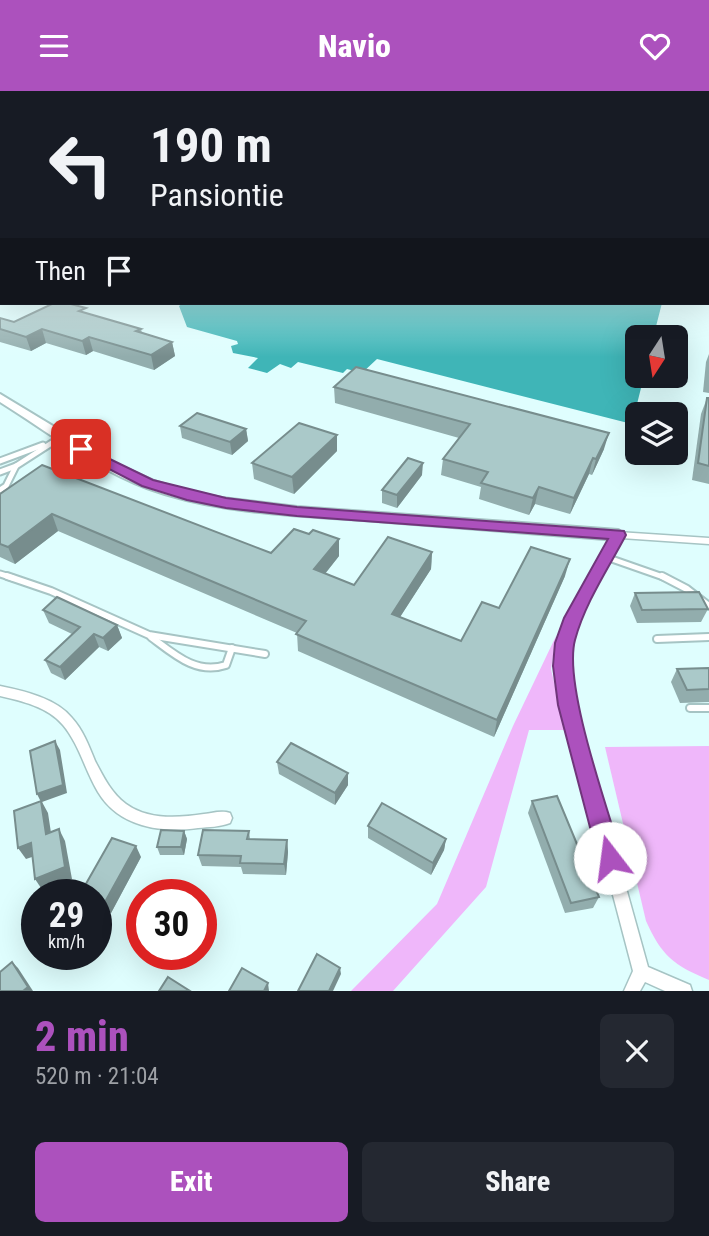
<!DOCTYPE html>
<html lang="en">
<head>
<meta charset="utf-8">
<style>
  :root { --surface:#171b24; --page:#242831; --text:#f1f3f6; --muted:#9ea1a6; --accent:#ac51bd }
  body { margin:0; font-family:"Roboto Condensed",sans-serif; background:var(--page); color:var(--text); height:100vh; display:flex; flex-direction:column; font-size:26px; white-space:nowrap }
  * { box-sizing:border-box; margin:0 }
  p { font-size:23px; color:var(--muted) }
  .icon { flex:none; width:38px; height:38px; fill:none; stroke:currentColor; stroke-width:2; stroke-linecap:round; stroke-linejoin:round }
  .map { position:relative; height:900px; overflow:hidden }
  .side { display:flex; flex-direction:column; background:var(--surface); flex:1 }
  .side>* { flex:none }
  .top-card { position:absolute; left:0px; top:0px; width:710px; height:214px; box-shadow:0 7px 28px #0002; background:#171b24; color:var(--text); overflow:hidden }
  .needle { width:46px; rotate:192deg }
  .controls { position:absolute; left:625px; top:234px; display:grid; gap:14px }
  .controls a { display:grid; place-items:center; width:63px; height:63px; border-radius:10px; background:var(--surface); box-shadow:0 7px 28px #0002; font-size:35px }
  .speed { position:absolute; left:21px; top:788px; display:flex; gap:14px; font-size:35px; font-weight:700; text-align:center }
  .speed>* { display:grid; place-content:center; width:91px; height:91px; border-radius:50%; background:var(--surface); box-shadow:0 7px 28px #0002; line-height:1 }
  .speed small { font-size:18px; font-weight:400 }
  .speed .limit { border:10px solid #d22; background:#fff; color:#111 }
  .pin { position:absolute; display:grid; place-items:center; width:60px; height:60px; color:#fff; margin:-30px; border-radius:14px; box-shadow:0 4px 10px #0006 }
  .me { position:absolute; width:77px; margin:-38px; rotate:345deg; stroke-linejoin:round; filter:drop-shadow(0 0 5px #0008) }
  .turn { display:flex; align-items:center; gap:24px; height:147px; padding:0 35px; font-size:32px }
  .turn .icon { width:91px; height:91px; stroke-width:2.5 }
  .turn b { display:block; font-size:49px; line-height:60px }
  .then { display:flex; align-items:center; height:66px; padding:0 35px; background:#0003; gap:14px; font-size:26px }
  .round { display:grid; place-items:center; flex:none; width:74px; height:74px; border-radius:10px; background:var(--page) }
  .summary { display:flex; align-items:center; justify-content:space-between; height:119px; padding:0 35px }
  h1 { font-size:42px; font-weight:800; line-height:52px; color:var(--accent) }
  .button { display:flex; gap:14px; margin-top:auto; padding:14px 35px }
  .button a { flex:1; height:80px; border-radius:10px; background:var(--accent); color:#fff; font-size:28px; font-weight:800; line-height:80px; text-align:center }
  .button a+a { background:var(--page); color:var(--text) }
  header { display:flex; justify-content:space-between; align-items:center; height:91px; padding:0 35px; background:var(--accent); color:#fff; font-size:32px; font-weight:800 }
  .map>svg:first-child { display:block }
  .green { fill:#efb7fa }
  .water { fill:#3fb5b7 }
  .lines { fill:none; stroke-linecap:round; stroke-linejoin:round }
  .lane-far1-casing { stroke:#a6c4c4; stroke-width:9 }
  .lane-casing { stroke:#a6c4c4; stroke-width:10 }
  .street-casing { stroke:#a6c4c4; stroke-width:3 }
  .secondary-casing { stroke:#a6c4c4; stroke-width:4 }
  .lane-far1 { stroke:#fff; stroke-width:5 }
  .lane { stroke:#fff; stroke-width:6 }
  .street { fill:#fff; fill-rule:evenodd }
  .secondary { fill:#fff; fill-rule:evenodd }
  .wall { fill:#92adad }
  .shaded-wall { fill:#778d8d }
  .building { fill:#aac9c9; stroke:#778d8d; stroke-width:2 }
  .route { fill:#ac51bd; stroke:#70357b; stroke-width:2 }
</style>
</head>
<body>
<header><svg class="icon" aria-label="menu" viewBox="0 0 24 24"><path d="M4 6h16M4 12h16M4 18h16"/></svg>Navio<svg class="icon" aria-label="heart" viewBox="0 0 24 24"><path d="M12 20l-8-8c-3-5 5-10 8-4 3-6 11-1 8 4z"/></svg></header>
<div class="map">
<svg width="709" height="900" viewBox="0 0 709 900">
  <rect width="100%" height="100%" fill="#dffefe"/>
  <g class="green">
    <polygon points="556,545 551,578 565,639 529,639 486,796 393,900 351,900 437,813 513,635"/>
    <path d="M709,655V889C673,874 662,865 646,830L605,656Z"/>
  </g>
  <polygon class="water" points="183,212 662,212 653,247 637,247 637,285 644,285 632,333 377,268 362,282 347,278 343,282 298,271 291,277 280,273 267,282 248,277 258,267 233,262 231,255 238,253 237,250 187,236 179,215"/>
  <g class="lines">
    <g class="lane-far1-casing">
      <g id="lane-far1">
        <polyline points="0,370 43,354"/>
        <polyline points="0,381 16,375 61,346"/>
        <polyline points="0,399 6,395 16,375"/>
        <polyline points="606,466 666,487"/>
        <polyline points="0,483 13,487"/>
      </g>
    </g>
    <g class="lane-casing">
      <g id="lane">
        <polyline points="7,485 51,500 149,544 265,563"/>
        <polyline points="662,485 687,498 709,515"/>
        <path d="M151,546C174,563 196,584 226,574L232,557"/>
        <polyline points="657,548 709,546"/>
        <polyline points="690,617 709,617"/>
      </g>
    </g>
    <g class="street-casing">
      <g id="street">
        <path d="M618,441L709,447V453L621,447C602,482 577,516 571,556C569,570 570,584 571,599L648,876L690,894L692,900H665L645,891L640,900H624L633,880L559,599C558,584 558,569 560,554C567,514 594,479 613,444Z"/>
        <path d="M0,595C24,600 56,607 72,627C83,639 89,655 95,670C103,685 111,702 126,713C147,729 178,727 204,723C212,722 222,719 230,722L232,727L230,732C220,736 209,736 198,737C160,742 119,736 98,701C85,679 79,653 63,634C48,616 22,610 0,605Z"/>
      </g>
    </g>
    <g class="secondary-casing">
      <path id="secondary" d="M0,303L114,372L154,390L186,400L222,407L297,416L618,439L625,444L618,449C533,442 448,436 363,429C291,424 215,422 147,397C94,377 48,341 0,311Z"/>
    </g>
    <use href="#lane-far1" class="lane-far1"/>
    <use href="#lane" class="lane"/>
    <use href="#street" class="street"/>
    <use href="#secondary" class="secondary"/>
  </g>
  <g class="wall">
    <polygon points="87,223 141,238 142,242 172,251 175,265 154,279 93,260 86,264 46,252 31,260 0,251 0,227 14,231"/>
    <polygon points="709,263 709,302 703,301 706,271"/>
    <polygon points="334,296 604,358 592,384 589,383 570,423 535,413 529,424 479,408 481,396 441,384 443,368 459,347 335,312"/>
    <polygon points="707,307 709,307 709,393 692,389 701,323"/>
    <polygon points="180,335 246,338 248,350 232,364 182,347"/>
    <polygon points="337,360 294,403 254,388 252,372"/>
    <polygon points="422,384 397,417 382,412 382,399"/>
    <polygon points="0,403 271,462 339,465 325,483 354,494 432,461 431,478 400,526 461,550 499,517 565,485 494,646 298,560 297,542 58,440 15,473 0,466"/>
    <polygon points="635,502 708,518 701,531 637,532 630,515"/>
    <polygon points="43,519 117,534 122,547 108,560 99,556 65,589 51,582 45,569 72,543 49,532"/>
    <polygon points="709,577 709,611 680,612 671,591 677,578"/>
    <polygon points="277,671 348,682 348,694 335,714 279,683"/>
    <polygon points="532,710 599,806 593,817 565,822 528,722"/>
    <polygon points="368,735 446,748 444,759 431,784 368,747"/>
    <polygon points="184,740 187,748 184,764 160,764 157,756"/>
    <polygon points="249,740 250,748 287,749 288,761 286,784 243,783 241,776 202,775 198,764"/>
    <polygon points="141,766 111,822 99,818 96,823 96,803 83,798"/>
    <polygon points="49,863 74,863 70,871"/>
  </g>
  <g class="shaded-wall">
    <polygon points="42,238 46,252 31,260 26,246"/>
    <polygon points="89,246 93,260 86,264 82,250"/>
    <polygon points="172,251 175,265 154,279 151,264"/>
    <polygon points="246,338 248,350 232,364 230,351"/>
    <polygon points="609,342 604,358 592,384 596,368"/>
    <polygon points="337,344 337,360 294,403 292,386"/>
    <polygon points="593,367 589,383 570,423 574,407"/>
    <polygon points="423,372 422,384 397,417 397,404"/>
    <polygon points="539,396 535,413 529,424 533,407"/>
    <polygon points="52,423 58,440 15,473 8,456"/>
    <polygon points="339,448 339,465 315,495 314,478"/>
    <polygon points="432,461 431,478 391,540 392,523"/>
    <polygon points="570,468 565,485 494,646 497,629"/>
    <polygon points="117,534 122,547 108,560 103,547"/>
    <polygon points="94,543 99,556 65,589 60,576"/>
    <polygon points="55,650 60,659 67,702 42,711 48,722 53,755 46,743 41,711 37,703"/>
    <polygon points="348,682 348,694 335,714 335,702"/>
    <polygon points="59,738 65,750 72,788 43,800 35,788"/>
    <polygon points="184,740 187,748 184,764 181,756"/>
    <polygon points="446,748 444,759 431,784 433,772"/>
    <polygon points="287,749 288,761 286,784 284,773"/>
    <polygon points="31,752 38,764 26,768 18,757"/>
    <polygon points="136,755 141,766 111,822 105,811"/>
    <polygon points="64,863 74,863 70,871"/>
    <polygon points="12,871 18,877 33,900 23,900"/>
    <polygon points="340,877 341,883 333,900 329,900"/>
    <polygon points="268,892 269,900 264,900"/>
  </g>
  <g class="building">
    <polygon points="54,212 67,212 86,217 79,220 141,238 136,240 172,251 151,264 89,246 82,250 42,238 26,246 0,238 0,227 14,231"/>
    <polygon points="356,276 609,342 596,368 593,367 574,407 539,396 533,407 481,392 488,381 443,368 470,333 334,296"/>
    <polygon points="707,307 709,307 709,375 698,372"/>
    <polygon points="197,322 246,338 230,351 180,335"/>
    <polygon points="299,332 337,344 292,386 252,372"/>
    <polygon points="408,367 423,372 397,404 382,399"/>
    <polygon points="42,374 271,462 294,438 309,443 313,439 339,448 314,478 354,494 388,446 432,461 392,523 461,550 482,511 499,517 531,456 570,468 497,629 296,543 306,530 52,423 8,456 0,453 0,403"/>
    <polygon points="699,501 708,518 642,519 635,502"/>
    <polygon points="57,506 117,534 103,547 94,543 60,576 45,569 80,536 43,519"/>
    <polygon points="709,577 709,598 687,599 677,578"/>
    <polygon points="55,650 63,694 37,703 30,660"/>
    <polygon points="291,652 348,682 335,702 277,671"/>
    <polygon points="557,705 599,806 571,812 532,710"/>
    <polygon points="41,710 46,743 59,738 65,776 35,788 31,752 18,757 14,720"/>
    <polygon points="382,712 446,748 433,772 368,735"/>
    <polygon points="161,739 184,740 181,756 157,756"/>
    <polygon points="203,739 249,740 247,748 287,749 284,773 240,772 241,765 198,764"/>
    <polygon points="112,747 136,755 105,811 96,808 96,803 64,803 70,794 83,798"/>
    <polygon points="317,863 340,877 329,900 298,900"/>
    <polygon points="12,871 28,896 23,900 0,900 0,881"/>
    <polygon points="242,877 268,892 264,900 229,900"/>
    <polygon points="168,886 190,900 159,900"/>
  </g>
  <linearGradient id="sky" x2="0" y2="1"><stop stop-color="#64b4d4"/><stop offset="0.53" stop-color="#f1ffff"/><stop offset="1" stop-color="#f1ffff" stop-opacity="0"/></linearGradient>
  <rect width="709" height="266" fill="url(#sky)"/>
  <path class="route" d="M81,354L153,389L226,407L297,416L624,440L626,444C608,478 585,512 575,549C563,594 608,718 622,767L619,775L610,779L602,775L598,767L558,614L553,575L555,552L564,527L608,448L297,425L226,417L187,409L142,395L76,361V355Z"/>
</svg>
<div class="controls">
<a><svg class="needle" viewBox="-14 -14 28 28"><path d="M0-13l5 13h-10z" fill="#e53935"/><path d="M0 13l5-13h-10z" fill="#9ea1a6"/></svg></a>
<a><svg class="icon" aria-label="layers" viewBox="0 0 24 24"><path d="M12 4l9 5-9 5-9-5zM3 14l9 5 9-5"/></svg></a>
</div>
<div class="speed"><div>29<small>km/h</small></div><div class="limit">30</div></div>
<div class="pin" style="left:81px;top:358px;background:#d93025"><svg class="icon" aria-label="arrive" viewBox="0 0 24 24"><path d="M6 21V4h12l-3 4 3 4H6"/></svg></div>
<svg class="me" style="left:610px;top:767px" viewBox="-20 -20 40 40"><circle r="19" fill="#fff"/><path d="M0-13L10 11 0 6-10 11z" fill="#ac51bd"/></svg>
<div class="top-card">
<div class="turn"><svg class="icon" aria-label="left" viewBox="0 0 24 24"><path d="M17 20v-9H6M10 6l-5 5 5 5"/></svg><div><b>190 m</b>Pansiontie</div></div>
<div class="then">Then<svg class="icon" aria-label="arrive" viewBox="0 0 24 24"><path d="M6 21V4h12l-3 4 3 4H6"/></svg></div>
</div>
</div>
<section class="side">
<div class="summary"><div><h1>2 min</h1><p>520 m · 21:04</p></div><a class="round"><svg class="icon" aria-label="close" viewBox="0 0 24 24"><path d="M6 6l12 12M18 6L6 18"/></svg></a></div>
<div class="button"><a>Exit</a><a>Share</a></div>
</section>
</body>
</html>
